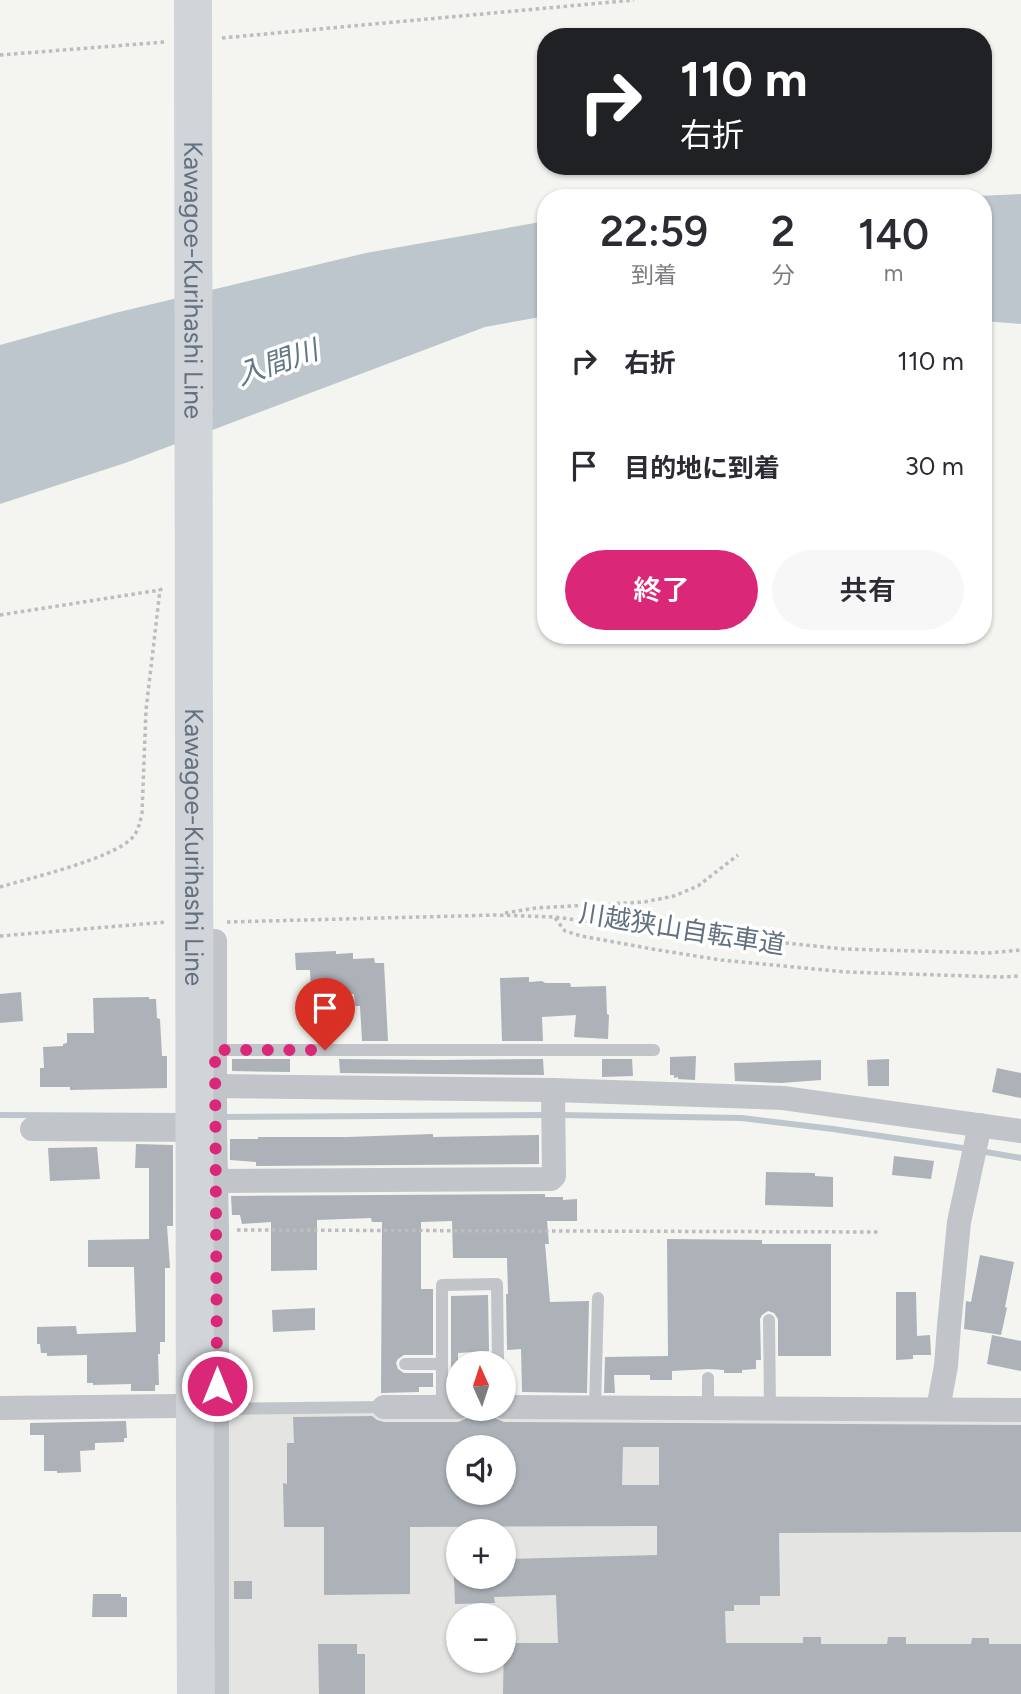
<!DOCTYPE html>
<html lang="ja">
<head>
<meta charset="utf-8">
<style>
  :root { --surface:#fff; --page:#f7f7f7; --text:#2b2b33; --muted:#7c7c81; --accent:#db2777 }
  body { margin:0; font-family:Figtree,"Noto Sans JP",sans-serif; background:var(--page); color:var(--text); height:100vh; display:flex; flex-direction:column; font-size:26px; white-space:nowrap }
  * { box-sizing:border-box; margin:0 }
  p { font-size:23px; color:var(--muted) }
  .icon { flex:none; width:38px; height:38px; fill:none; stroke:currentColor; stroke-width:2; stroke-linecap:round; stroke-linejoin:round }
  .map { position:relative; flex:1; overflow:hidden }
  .sheet { position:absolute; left:537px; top:189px; width:455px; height:455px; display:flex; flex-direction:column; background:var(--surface); border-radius:28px; box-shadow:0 2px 5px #0004 }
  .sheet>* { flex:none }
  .guide { position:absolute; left:537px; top:28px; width:455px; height:147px; border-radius:28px; box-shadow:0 2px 5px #0004; background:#202124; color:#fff; overflow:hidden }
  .needle { width:46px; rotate:357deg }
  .controls { position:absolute; left:446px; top:1351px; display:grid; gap:14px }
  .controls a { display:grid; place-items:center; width:70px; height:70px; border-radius:50%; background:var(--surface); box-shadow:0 2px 5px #0004; font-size:35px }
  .pin { position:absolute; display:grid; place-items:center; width:60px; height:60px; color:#fff; margin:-72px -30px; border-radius:50% 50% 50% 0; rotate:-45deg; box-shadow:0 0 7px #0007 }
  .pin .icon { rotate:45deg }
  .me { position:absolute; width:77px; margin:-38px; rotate:0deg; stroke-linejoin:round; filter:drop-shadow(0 0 5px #0008) }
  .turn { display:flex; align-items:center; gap:24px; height:147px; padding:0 28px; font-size:32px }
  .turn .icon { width:91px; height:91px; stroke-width:2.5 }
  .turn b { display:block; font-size:49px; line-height:60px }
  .eta { display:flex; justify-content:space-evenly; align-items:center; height:119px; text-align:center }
  .eta b { font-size:42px; font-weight:600; line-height:49px }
  .action { display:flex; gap:14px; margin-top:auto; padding:14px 28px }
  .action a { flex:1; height:80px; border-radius:42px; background:var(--accent); color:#fff; font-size:28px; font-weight:600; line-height:80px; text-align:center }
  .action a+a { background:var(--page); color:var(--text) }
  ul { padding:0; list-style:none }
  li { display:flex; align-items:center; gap:21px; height:105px; padding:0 28px }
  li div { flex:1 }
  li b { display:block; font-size:26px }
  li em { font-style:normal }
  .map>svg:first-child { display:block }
  .built { fill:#e4e5e3; fill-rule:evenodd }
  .water { fill:#bcc6cc }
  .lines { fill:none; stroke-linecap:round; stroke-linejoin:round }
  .stream { stroke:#bcc6cc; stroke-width:6 }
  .building { fill:#acb2b8; fill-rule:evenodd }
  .path { stroke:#bbbdbf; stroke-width:3.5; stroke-dasharray:3.5 3.5; stroke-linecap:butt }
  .service { stroke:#c1c4c8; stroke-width:12 }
  .minor { stroke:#c1c4c8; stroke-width:24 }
  .primary { stroke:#d1d5da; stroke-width:38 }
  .route { stroke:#db2777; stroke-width:12; stroke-dasharray:0 21.6 }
  .labels { text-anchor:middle; stroke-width:7; stroke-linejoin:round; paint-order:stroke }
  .street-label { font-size:26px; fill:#637181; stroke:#fff }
  .water-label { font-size:28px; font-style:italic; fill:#637a85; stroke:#fff }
</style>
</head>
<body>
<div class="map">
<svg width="1021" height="1694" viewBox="0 0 1021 1694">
  <rect width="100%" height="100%" fill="#f4f4f0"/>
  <path class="built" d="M433,1412H628L1021,1417V1694H223V1414ZM458,1447H504V1493H458ZM458,1531H504V1577H458ZM458,1615H504V1661H458Z"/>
  <g class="water">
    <polygon points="1021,194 1021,324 984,321 984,198 929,198"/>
    <polygon points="546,221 546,316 485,327 125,463 0,504 0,345 115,313 366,253"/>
  </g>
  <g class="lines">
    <g class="stream">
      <polyline points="0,1115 184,1116"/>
      <polyline points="558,1115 742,1118 833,1129 969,1149"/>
      <polyline points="219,1117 548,1115"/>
      <polyline points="980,1151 1021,1158"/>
    </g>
  </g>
  <g class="building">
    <polygon points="336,951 336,954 353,953 353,959 374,958 375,963 384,963 388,1041 362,1041 360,1006 355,1006 354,994 340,995 340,990 311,992 310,970 296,970 295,953"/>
    <polygon points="529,977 529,982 542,981 545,983 570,983 571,987 606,986 607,1014 609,1015 608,1039 574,1037 576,1015 542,1017 543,1041 502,1041 500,978"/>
    <polygon points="21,992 23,1021 0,1023 0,994"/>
    <polygon points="149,997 149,999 156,999 157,1018 160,1019 162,1056 167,1056 167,1088 70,1090 70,1087 40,1087 40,1068 44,1068 43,1047 63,1046 63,1044 67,1043 67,1033 94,1033 93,998"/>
    <polygon points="696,1056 695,1080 678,1079 678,1077 674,1078 674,1075 670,1075 670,1057"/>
    <polygon points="232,1059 290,1059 290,1072 232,1071"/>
    <polygon points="339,1059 437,1060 543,1059 544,1075 340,1073"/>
    <polygon points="602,1059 632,1059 633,1076 602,1077"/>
    <polygon points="889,1059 889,1086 868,1086 867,1060"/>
    <polygon points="821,1060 821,1080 781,1083 735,1081 734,1063"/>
    <polygon points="997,1068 1021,1073 1021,1098 992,1092"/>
    <polygon points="433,1134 433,1137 539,1135 539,1164 256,1166 256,1162 230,1160 230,1139 258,1139 258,1137 347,1137"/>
    <polygon points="136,1144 173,1145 173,1226 167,1226 170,1268 165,1268 165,1342 160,1342 160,1354 158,1354 159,1385 155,1385 155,1391 131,1391 131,1384 93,1385 93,1383 87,1383 87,1355 47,1356 47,1353 41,1353 40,1344 37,1344 37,1327 76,1326 77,1334 136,1332 134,1267 88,1267 88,1240 149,1239 149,1168 135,1168"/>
    <polygon points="97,1147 100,1179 50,1181 48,1148"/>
    <polygon points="894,1156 934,1161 931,1179 892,1175"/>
    <polygon points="766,1172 815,1173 815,1176 833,1177 833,1207 765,1205"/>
    <polygon points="545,1194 545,1197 563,1197 563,1200 577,1199 577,1221 547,1221 549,1244 545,1244 550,1302 589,1301 587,1393 522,1392 521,1349 507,1350 506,1294 508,1294 507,1258 453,1258 452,1221 421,1222 421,1289 433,1289 433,1355 404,1355 398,1359 396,1363 398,1369 404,1373 433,1373 433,1387 419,1387 419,1392 381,1393 382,1222 372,1222 371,1218 317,1220 317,1270 271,1271 271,1222 242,1224 240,1215 232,1215 231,1196"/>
    <polygon points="667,1239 762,1240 762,1244 831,1244 831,1356 778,1356 778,1319 774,1313 768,1311 762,1315 760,1319 761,1360 756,1360 756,1369 742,1370 742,1373 724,1373 724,1370 709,1369 672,1371 672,1380 650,1380 650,1375 614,1375 615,1393 604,1393 605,1357 668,1356"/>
    <polygon points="980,1255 1014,1262 1005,1307 1007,1308 1001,1335 964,1329 966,1301 971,1302"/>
    <polygon points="896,1292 916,1292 917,1336 930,1335 931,1355 913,1355 913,1359 896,1360"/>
    <polygon points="488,1295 489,1351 458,1353 458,1387 451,1387 451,1296"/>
    <polygon points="315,1308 315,1330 273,1332 272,1310"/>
    <polygon points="992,1335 1021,1341 1021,1371 987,1364"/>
    <path d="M372,1416L377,1420L384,1422H458L467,1418H495L504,1422L1021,1425V1532L779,1533L780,1596H760V1605H734V1611H725L726,1643H803V1637H821V1644H887L888,1637H906V1644H971L972,1638H989V1644H1021V1694H503L504,1643H558L556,1595L494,1597L495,1603L455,1604L454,1577H506V1559L657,1555V1526L410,1527V1594L324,1595V1527H284L283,1483L287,1484V1443H294L293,1417ZM458,1447H504V1493H458ZM623,1447H659V1485H622Z"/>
    <polygon points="126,1421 127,1438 124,1438 124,1442 95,1443 95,1450 80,1451 81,1472 57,1473 57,1471 44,1471 44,1435 30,1435 30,1423"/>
    <rect x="234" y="1581" width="18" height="18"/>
    <polygon points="93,1594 121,1594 121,1597 127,1597 127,1617 92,1617"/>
    <polygon points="318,1644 357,1644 357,1654 365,1654 365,1694 319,1694"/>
  </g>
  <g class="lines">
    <g class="path">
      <polyline points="222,38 634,0"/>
      <polyline points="0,55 165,42"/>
      <polyline points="0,615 160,590"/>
      <path d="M0,887C30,878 112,859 132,838C138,831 140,823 142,813L146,710L160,590L165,587"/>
      <polyline points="505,913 536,908 644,902 674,896 698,886 738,855"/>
      <polyline points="555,918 565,931 581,936 658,950 721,960 846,972 1001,977 1021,976"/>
      <polyline points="227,922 496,915 554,917 658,930 844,949 988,953 1021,950"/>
      <polyline points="0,936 167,922"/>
      <polyline points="237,1230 880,1232"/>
    </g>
    <g class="service">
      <polyline points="215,1050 654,1050"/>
      <polyline points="769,1320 770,1408"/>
      <polyline points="405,1364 442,1364"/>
      <polyline points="442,1407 442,1285 497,1284 498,1363"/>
      <polyline points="595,1407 598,1298"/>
      <polyline points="708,1408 708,1378"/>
      <polyline points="218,1409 384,1407"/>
    </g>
    <g class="minor">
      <polyline points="215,941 215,1130 217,1230 217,1694"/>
      <polyline points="215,1086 553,1090 783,1098 1021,1131"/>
      <polyline points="32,1129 207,1130"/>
      <polyline points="216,1181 551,1179 554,1176 553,1090"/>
      <polyline points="384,1407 458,1407"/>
      <polyline points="504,1407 1021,1410"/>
      <polyline points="0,1408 177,1406"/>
      <polyline points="938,1409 946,1366 949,1326 959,1222 980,1125"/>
    </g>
    <path class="primary" id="s1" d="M193,0L195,1490L196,1694"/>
  </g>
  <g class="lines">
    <polyline class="route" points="217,1386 215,1050 325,1050"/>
  </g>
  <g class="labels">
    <g class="street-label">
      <text dy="9" stroke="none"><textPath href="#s1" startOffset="280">Kawagoe-Kurihashi Line</textPath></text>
      <text dy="9" stroke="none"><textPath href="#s1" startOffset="847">Kawagoe-Kurihashi Line</textPath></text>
      <text transform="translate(682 929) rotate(9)" y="9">川越狭山自転車道</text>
    </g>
    <g class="water-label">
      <text transform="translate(277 362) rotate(-19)" y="10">入間川</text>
    </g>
  </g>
</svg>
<div class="controls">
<a><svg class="needle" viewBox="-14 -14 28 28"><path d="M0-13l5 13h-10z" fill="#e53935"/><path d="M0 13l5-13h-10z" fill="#7c7c81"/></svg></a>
<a><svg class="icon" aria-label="sound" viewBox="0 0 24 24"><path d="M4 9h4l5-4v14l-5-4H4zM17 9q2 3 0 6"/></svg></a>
<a>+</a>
<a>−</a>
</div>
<div class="pin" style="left:325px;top:1050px;background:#d93025"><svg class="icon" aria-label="arrive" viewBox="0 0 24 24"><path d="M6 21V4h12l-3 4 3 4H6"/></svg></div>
<svg class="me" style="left:217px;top:1386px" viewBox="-20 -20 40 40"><circle r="17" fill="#db2777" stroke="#fff" stroke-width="3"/><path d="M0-11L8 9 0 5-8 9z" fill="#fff"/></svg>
<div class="guide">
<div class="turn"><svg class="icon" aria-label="right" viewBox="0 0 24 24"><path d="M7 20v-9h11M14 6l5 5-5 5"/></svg><div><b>110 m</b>右折</div></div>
</div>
<section class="sheet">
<div class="eta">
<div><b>22:59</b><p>到着</p></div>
<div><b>2</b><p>分</p></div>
<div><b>140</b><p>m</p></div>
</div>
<ul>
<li><svg class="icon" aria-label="right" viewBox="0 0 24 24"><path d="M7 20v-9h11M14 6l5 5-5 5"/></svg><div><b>右折</b></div><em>110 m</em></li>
<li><svg class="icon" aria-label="arrive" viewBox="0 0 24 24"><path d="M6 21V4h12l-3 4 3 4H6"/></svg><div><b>目的地に到着</b></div><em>30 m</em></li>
</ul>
<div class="action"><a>終了</a><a>共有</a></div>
</section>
</div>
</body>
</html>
